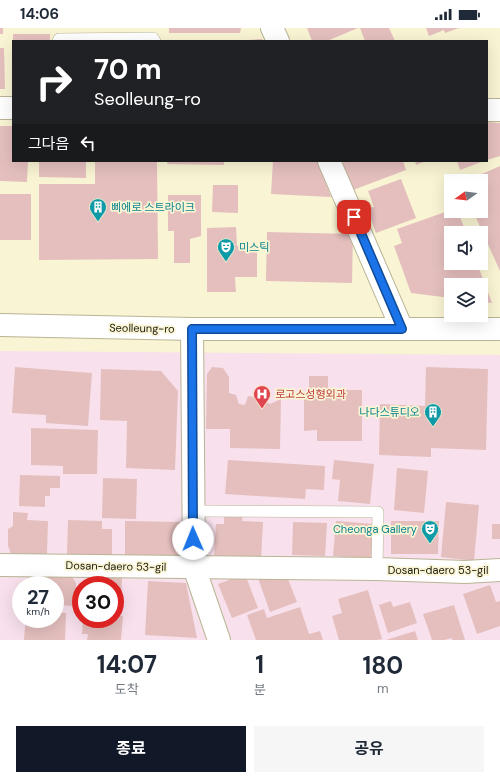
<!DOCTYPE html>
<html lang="ko">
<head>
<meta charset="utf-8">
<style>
  :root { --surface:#fff; --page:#f6f6f7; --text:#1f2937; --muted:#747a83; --accent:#111827 }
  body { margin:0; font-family:"DM Sans","Noto Sans KR",sans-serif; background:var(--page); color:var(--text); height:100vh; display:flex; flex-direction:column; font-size:15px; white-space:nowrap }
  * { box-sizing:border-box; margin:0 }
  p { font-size:13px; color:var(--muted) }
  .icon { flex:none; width:22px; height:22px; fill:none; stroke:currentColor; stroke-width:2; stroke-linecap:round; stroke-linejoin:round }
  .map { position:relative; height:612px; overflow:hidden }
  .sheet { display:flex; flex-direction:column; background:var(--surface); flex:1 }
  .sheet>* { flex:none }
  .hud { position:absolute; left:12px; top:12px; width:476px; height:122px; border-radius:0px; box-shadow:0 4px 16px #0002; background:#202124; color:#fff; overflow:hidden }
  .needle { width:26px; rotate:255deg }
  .buttons { position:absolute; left:444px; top:146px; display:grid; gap:8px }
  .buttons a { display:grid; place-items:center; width:44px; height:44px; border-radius:0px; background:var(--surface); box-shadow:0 4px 16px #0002; font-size:20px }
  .speed { position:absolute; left:12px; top:548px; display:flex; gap:8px; font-size:20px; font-weight:700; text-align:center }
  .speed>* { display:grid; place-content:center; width:52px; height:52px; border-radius:50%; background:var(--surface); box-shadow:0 4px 16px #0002; line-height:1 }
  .speed small { font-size:10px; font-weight:400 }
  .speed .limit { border:6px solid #d22; background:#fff; color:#111 }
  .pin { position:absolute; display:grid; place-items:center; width:34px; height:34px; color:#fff; margin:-17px; border-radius:8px; box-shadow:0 2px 6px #0006 }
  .me { position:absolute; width:44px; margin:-22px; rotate:359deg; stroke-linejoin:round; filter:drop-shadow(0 0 3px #0008) }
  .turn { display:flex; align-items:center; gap:14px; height:84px; padding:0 16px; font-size:18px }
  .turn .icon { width:52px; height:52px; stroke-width:2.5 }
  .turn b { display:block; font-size:28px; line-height:34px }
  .then { display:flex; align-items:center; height:38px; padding:0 16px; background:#0003; gap:8px; font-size:15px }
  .eta { display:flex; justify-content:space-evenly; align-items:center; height:68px; text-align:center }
  .eta b { font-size:24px; font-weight:700; line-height:28px }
  .cta { display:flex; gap:8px; margin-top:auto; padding:8px 16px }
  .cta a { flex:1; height:46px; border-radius:0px; background:var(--accent); color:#fff; font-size:16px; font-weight:700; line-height:46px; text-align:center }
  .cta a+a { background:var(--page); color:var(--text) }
  .status { display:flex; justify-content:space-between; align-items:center; height:28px; padding:0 20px; background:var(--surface); direction:ltr }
  .status svg { height:11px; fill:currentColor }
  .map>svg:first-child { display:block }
  .commercial { fill:#f8e1ed; fill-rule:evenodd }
  .building { fill:#e4bfbe }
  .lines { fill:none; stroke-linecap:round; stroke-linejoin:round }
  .service-casing { stroke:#b9b495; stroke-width:12 }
  .minor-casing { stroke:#b9b495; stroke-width:24 }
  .secondary-casing { stroke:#b9b495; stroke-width:24 }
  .service { stroke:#fff; stroke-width:11 }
  .minor { stroke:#fff; stroke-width:22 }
  .secondary { stroke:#fff; stroke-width:22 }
  .route-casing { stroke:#114b97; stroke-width:10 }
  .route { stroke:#1a73e8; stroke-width:7 }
  .labels { text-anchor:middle; stroke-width:3.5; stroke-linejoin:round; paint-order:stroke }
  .culture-label { font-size:11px; fill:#0d838f; stroke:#f9f4d3; text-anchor:start }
  .street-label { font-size:11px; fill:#1a180c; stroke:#f9f4d3 }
  .health-label { font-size:11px; fill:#be3a42; stroke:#f9f4d3; text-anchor:start }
</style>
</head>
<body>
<div class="status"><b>14:06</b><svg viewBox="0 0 49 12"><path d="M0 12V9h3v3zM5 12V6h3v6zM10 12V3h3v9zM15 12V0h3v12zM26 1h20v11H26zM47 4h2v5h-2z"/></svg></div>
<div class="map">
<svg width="500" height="612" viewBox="0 0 500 612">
  <rect width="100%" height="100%" fill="#f9f4d3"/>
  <path class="commercial" d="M0,323L500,327V612H0ZM21,557H55V591H21ZM81,557H115V591H81Z"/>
  <g class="building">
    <rect x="0" y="0" width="3" height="6"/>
    <polygon points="169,0 241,0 240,5 169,5"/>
    <polygon points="307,0 358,0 327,13 312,13"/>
    <polygon points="360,0 389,0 395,13 365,13"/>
    <polygon points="426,0 459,0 445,5 444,2 429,8"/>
    <rect x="13" y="6" width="37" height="7"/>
    <polygon points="262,11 263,13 247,13 247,12"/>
    <polygon points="0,20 4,20 5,61 0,61"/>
    <polygon points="487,94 500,95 500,128 487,132"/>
    <polygon points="0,98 13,98 13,133 28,133 27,154 0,153"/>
    <polygon points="39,133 86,133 86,150 39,149"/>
    <polygon points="95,133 157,133 158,231 39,232 39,156 95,156"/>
    <polygon points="168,133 224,133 224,137 167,136"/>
    <polygon points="273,133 318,133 331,169 271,166"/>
    <polygon points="342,133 403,133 406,142 353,162"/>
    <polygon points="415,133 426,133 416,137"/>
    <polygon points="457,133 484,133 460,142"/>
    <polygon points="500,138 500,243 473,183 481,183 481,153 466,153"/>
    <polygon points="401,151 416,190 376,205 367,180 374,179 368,163"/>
    <polygon points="213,157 238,157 238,185 212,184"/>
    <rect x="0" y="166" width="31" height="46"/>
    <polygon points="168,167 201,167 201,208 190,211 190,235 174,235 174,203 168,203"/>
    <polygon points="451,182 451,183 458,183 466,205 451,205 451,235 477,235 492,275 481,274 481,257 451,257 451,270 411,265 394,218 402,215 397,201"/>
    <polygon points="236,199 237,218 257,218 257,249 235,249 236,264 207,264 207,200"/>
    <polygon points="267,204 353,206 352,255 266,253"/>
    <polygon points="15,339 92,345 88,398 46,395 46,387 12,385"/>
    <polygon points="212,339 223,340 229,349 229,365 236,367 239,376 245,377 248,368 260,370 270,376 281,371 280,421 230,420 230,401 206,401 207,346"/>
    <polygon points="426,339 488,341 486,422 431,420 431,429 379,427 380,376 425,378"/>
    <polygon points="101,341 161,343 178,363 175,442 126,440 127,393 100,392"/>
    <polygon points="309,348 328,348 328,362 362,362 362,413 317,413 317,402 304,403 304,364 309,364"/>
    <polygon points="31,400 98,402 97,446 63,446 63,438 31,437"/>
    <polygon points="228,432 325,438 324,462 306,461 305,471 225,466"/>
    <polygon points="334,432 374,436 370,476 338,473 340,452 332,451"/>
    <polygon points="397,440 428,443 424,485 394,482"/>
    <polygon points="20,447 60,448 60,460 50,460 50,468 45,468 45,479 19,478"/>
    <polygon points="103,450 137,451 136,491 102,490"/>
    <polygon points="446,474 479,477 474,533 441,529"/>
    <polygon points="13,484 28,485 27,492 48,493 47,526 11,526 8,518 8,501 13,498"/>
    <polygon points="224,484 243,485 242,493 263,494 261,532 214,529 216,496 224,496"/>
    <polygon points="68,492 102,493 102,501 112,501 112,528 67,527"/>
    <polygon points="125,493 180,494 180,527 125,527"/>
    <polygon points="336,493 374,496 371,531 333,528"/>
    <polygon points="391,493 439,493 438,526 391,526"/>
    <polygon points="293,494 327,495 325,528 292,527"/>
    <rect x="492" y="496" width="8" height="15"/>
    <polygon points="28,546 72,549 76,555 75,578 55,577 55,557 27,557"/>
    <polygon points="245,546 258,580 232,590 218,556"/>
    <polygon points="88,548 122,549 121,582 115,582 115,557 88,557"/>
    <polygon points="258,550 288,551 297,574 270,584"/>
    <polygon points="148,553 186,555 197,610 145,607"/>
    <polygon points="490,557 496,574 500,573 500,598 477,606 463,566"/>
    <polygon points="368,562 382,611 377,612 339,612 332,588 342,585 338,571"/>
    <polygon points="391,573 393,579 410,574 417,595 388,605 379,577"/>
    <polygon points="454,577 465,612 452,612 452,610 444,612 432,612 423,586"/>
    <polygon points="300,579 309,606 320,603 323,612 256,612 247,587 264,581 267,590"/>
    <polygon points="55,584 66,585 65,612 24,612 25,599 28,591 55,591"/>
    <polygon points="115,587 123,588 121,612 87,612 88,606 82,606 83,591 115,591"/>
    <polygon points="415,603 418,612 386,612"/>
  </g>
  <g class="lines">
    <g class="service-casing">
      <g id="service">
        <polyline points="58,13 59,11 153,10 155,13"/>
        <polyline points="193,483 378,484 377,541"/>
      </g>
    </g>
    <g class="minor-casing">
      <g id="minor">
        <polyline points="272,0 278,13"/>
        <polyline points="0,80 13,80"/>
        <polyline points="487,82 500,82"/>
        <polyline points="329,133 402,301"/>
        <polyline points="192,301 194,539 219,612"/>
        <polyline points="0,537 377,541 465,544 500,542"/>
      </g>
    </g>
    <g class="secondary-casing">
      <polyline id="secondary" points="0,297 192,301 500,301"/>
    </g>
    <use href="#service" class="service"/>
    <use href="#minor" class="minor"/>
    <use href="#secondary" class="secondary"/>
  </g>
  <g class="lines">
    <g class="route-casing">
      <polyline id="route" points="193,511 192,301 402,301 354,189"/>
    </g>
    <use href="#route" class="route"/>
  </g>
  <defs>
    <g id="building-pin" transform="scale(0.9)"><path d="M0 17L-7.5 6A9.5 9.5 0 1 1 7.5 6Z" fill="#0f9aa8" stroke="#f9f4d3"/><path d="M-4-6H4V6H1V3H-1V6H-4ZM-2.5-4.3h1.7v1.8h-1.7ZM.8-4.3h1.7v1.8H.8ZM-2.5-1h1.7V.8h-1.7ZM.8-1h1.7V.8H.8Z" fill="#fff"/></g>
    <g id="theatre-pin" transform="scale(0.9)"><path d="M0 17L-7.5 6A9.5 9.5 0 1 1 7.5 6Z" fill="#0f9aa8" stroke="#f9f4d3"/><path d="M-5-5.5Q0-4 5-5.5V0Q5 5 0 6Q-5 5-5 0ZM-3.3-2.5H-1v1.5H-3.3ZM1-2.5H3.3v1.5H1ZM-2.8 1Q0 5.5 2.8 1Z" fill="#fff"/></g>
    <g id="hospital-pin" transform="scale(0.9)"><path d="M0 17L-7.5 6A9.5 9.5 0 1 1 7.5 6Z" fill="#e0444e" stroke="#f9f4d3"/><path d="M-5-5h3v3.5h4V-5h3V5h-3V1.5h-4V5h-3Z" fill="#fff"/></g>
  </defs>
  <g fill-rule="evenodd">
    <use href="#building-pin" x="98" y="179"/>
    <use href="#theatre-pin" x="226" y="219"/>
    <use href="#hospital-pin" x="262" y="366"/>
    <use href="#building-pin" x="433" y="384"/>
    <use href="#theatre-pin" x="430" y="501"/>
  </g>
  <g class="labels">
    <g class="culture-label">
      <text x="111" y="183">삐에로 스트라이크</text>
      <text x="239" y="223">미스틱</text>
      <text x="420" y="388" text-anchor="end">나다스튜디오</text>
      <text x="417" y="505" text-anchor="end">Cheonga Gallery</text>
    </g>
    <g class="street-label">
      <text transform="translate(142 300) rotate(1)" y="4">Seolleung-ro</text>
      <text transform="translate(116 538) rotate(1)" y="4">Dosan-daero 53-gil</text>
      <text x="438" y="546">Dosan-daero 53-gil</text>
    </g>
    <g class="health-label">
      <text x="275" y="370">로고스성형외과</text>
    </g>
  </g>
</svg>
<div class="buttons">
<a><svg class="needle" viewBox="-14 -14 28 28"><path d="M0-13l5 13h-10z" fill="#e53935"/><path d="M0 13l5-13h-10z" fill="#747a83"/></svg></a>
<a><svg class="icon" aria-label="sound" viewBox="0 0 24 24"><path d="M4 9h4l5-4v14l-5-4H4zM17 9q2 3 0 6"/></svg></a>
<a><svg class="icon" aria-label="layers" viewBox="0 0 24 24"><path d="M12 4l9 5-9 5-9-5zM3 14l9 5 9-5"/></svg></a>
</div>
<div class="speed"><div>27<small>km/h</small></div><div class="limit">30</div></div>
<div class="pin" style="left:354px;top:189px;background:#d93025"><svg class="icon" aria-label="arrive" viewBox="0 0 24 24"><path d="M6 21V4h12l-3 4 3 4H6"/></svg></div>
<svg class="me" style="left:193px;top:511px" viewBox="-20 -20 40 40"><circle r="19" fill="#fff"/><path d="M0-13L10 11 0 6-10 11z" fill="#1a73e8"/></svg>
<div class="hud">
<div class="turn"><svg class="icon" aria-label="right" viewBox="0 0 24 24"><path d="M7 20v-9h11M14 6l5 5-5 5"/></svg><div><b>70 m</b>Seolleung-ro</div></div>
<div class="then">그다음<svg class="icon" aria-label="left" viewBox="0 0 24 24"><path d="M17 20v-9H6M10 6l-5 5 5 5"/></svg></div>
</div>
</div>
<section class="sheet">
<div class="eta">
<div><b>14:07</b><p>도착</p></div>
<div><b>1</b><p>분</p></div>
<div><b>180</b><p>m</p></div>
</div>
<div class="cta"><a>종료</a><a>공유</a></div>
</section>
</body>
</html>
